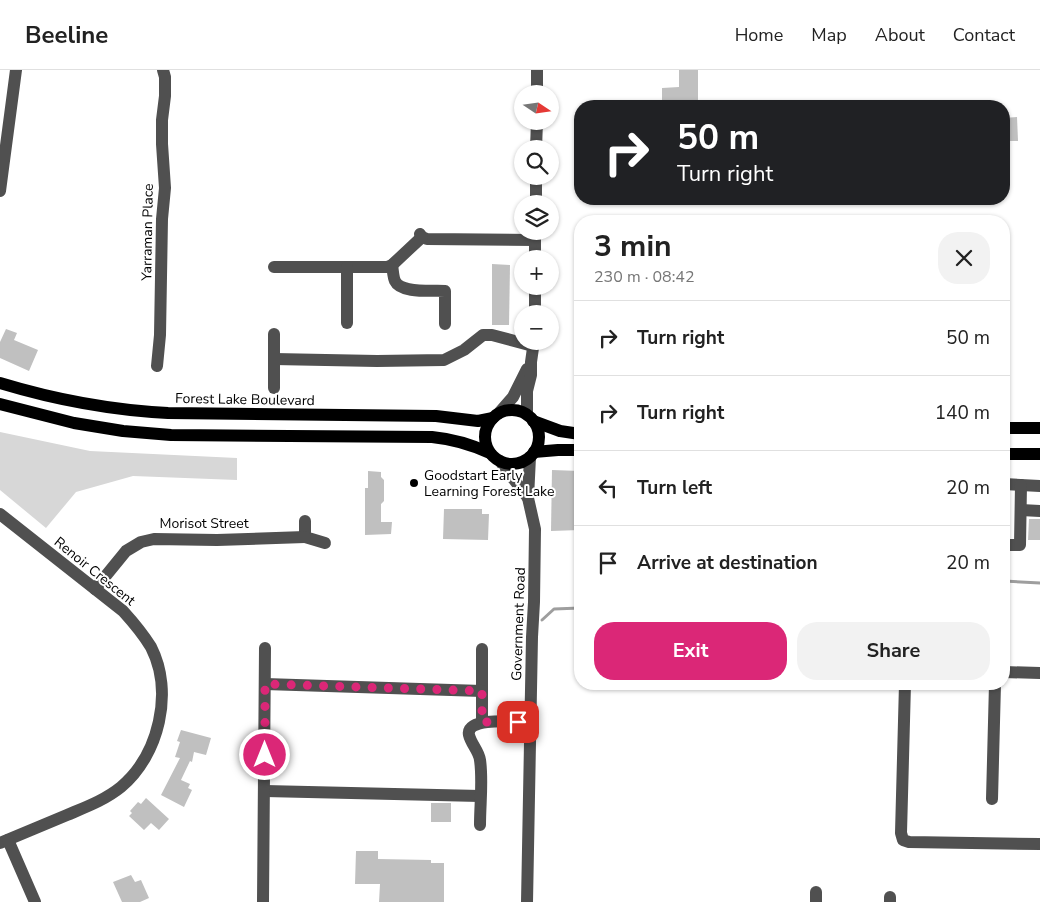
<!DOCTYPE html>
<html lang="en">
<head>
<meta charset="utf-8">
<style>
  :root { --surface:#fff; --page:#f2f2f2; --text:#222; --muted:#767676; --line:#e0e0e0; --accent:#db2777 }
  body { margin:0; font-family:"Nunito Sans",sans-serif; background:var(--page); color:var(--text); height:100vh; display:flex; flex-direction:column; font-size:19px; white-space:nowrap }
  * { box-sizing:border-box; margin:0 }
  p { font-size:16px; color:var(--muted) }
  .icon { flex:none; width:28px; height:28px; fill:none; stroke:currentColor; stroke-width:2; stroke-linecap:round; stroke-linejoin:round }
  .map { position:relative; flex:1; overflow:hidden }
  .sheet { position:absolute; left:574px; top:145px; width:436px; height:475px; display:flex; flex-direction:column; background:var(--surface); border-radius:20px; box-shadow:0 1px 4px #0004 }
  .sheet>* { flex:none }
  .hud { position:absolute; left:574px; top:30px; width:436px; height:105px; border-radius:20px; box-shadow:0 1px 4px #0004; background:#202124; color:#fff; overflow:hidden }
  .needle { width:32px; rotate:103deg }
  .tools { position:absolute; left:514px; top:15px; display:grid; gap:10px }
  .tools a { display:grid; place-items:center; width:45px; height:45px; border-radius:50%; background:var(--surface); box-shadow:0 1px 4px #0004; font-size:25px }
  .pin { position:absolute; display:grid; place-items:center; width:42px; height:42px; color:#fff; margin:-21px; border-radius:10px; box-shadow:0 2px 8px #0006 }
  .me { position:absolute; width:55px; margin:-28px; rotate:0deg; stroke-linejoin:round; filter:drop-shadow(0 0 4px #0008) }
  .turn { display:flex; align-items:center; gap:18px; height:105px; padding:0 20px; font-size:22px }
  .turn .icon { width:65px; height:65px; stroke-width:2.5 }
  .turn b { display:block; font-size:35px; line-height:42px }
  .round { display:grid; place-items:center; flex:none; width:52px; height:52px; border-radius:20px; background:var(--page) }
  .summary { display:flex; align-items:center; justify-content:space-between; height:85px; padding:0 20px }
  h1 { font-size:30px; font-weight:700; line-height:38px }
  .action { display:flex; gap:10px; margin-top:auto; padding:10px 20px }
  .action a { flex:1; height:58px; border-radius:20px; background:var(--accent); color:#fff; font-size:20px; font-weight:700; line-height:58px; text-align:center }
  .action a+a { background:var(--page); color:var(--text) }
  ul { padding:0; list-style:none }
  li { display:flex; align-items:center; gap:15px; height:75px; padding:0 20px; border-top:1px solid var(--line) }
  li div { flex:1 }
  li b { display:block; font-size:19px }
  li em { font-style:normal }
  header { display:flex; align-items:center; gap:30px; box-sizing:border-box; height:70px; padding:0 25px; background:var(--surface); border-bottom:1px solid var(--line) }
  header strong { font-size:24px }
  nav { display:flex; gap:28px; margin-inline-start:auto; font-size:18px }
  .map>svg:first-child { display:block }
  .green { fill:#d7d7d7 }
  .lines { fill:none; stroke-linecap:round; stroke-linejoin:round }
  .stream { stroke:#9e9e9e; stroke-width:3 }
  .building { fill:#c0c0c0 }
  .minor { stroke:#505050; stroke-width:12 }
  .major { stroke:#000; stroke-width:12 }
  .route { stroke:#db2777; stroke-width:9; stroke-dasharray:0 16.2 }
  .poi-dot { fill:#000; stroke:#fff; stroke-width:2 }
  .labels { text-anchor:middle; stroke-width:4; stroke-linejoin:round; paint-order:stroke }
  .street-label { font-size:14px; fill:#000; stroke:#fff }
  .poi-label { font-size:14px; fill:#000; stroke:#fff; text-anchor:start }
</style>
</head>
<body>
<header>
<strong>Beeline</strong>
<nav><a>Home</a><a>Map</a><a>About</a><a>Contact</a></nav>
</header>
<div class="map">
<svg width="1040" height="832" viewBox="0 0 1040 832">
  <rect width="100%" height="100%" fill="#fff"/>
  <polygon class="green" points="0,362 90,381 237,388 237,410 133,406 76,422 46,458 0,420"/>
  <g class="lines">
    <g class="stream">
      <polyline points="1004,511 1040,513"/>
      <polyline points="542,550 554,539 580,538"/>
    </g>
  </g>
  <g class="building">
    <polygon points="679,0 698,0 698,33 662,33 662,18 679,17"/>
    <polygon points="1017,47 1018,71 1004,71 1004,48"/>
    <polygon points="492,194 510,195 509,255 492,255"/>
    <polygon points="6,259 17,263 14,270 38,280 29,301 0,288 0,272"/>
    <polygon points="552,400 580,401 580,460 551,461"/>
    <polygon points="368,401 381,402 381,407 384,410 384,431 381,434 381,452 392,452 391,464 365,465 365,418 368,418"/>
    <polygon points="444,439 482,439 482,444 489,444 488,470 443,469"/>
    <polygon points="1029,449 1040,449 1040,470 1028,470"/>
    <polygon points="181,660 211,668 206,685 194,682 192,692 190,691 181,710 190,714 188,718 192,720 184,737 161,725 180,688 175,687 180,672 177,671"/>
    <polygon points="146,728 169,749 159,760 151,753 144,760 129,746 132,743 130,741 138,732 141,734"/>
    <rect x="431" y="733" width="20" height="19"/>
    <polygon points="356,781 378,781 378,789 431,790 431,793 444,793 444,832 379,832 380,814 355,814"/>
    <polygon points="131,805 135,812 141,810 149,828 140,832 122,832 113,812"/>
  </g>
  <g class="lines">
    <g class="minor">
      <polyline points="537,24 537,0"/>
      <polyline points="536,79 537,51"/>
      <polyline points="0,121 16,0"/>
      <polyline points="536,134 536,106"/>
      <polyline points="420,164 422,167 427,169 535,170"/>
      <polyline points="535,189 535,161"/>
      <path d="M392,195C393,200 393,207 395,211C401,224 433,220 445,221V254"/>
      <polyline points="274,197 387,197 392,195 422,167"/>
      <polyline points="535,244 535,216"/>
      <polyline points="347,253 347,197"/>
      <polyline points="274,289 377,291 444,290 464,280 483,265 492,265 533,276"/>
      <polyline points="157,296 160,265 162,149 165,118 162,74 162,50 165,26 165,7 163,0"/>
      <polyline points="274,318 274,264"/>
      <polyline points="499,343 513,327 527,299"/>
      <polyline points="527,345 527,321 531,305 531,292 534,271"/>
      <polyline points="500,391 528,428"/>
      <polyline points="1004,414 1040,416"/>
      <polyline points="1021,440 1040,441"/>
      <path d="M0,444L123,541C133,552 143,564 151,577C174,622 159,685 121,717C105,730 86,737 67,745C45,754 22,764 0,773"/>
      <polyline points="305,451 305,467 325,473"/>
      <polyline points="1004,475 1020,475 1021,415"/>
      <polyline points="95,519 126,481 141,472 154,469 217,470 305,467"/>
      <polyline points="482,579 482,652"/>
      <polyline points="1004,602 1040,603"/>
      <polyline points="265,614 482,621"/>
      <polyline points="905,614 901,763 903,770 909,772 1040,774"/>
      <polyline points="265,721 480,726"/>
      <polyline points="992,729 995,614"/>
      <path d="M480,755C480,734 483,710 480,690C479,681 471,674 469,665C465,646 518,652 530,652"/>
      <polyline points="8,770 35,832"/>
      <polyline points="263,832 265,578"/>
      <polyline points="527,832 532,567 534,532 535,459 528,428 530,387"/>
      <polyline points="816,832 816,822"/>
      <polyline points="890,832 890,827"/>
    </g>
    <g class="major">
      <path d="M0,313C56,330 110,340 168,343L436,346L478,351L493,348"/>
      <path d="M0,334L74,353L123,361L171,365L432,367C453,369 470,374 490,383"/>
      <circle cx="512" cy="367" r="27"/>
      <polyline points="533,351 560,361 580,364"/>
      <polyline points="1004,358 1040,358"/>
      <polyline points="534,382 558,380 580,380"/>
      <polyline points="1004,384 1040,384"/>
    </g>
  </g>
  <g class="lines">
    <polyline class="route" points="265,685 265,614 482,621 482,652 518,652"/>
  </g>
  <circle class="poi-dot" cx="414" cy="413" r="5"/>
  <g class="labels">
    <g class="street-label">
      <text transform="translate(147 162) rotate(-89)" y="5">Yarraman Place</text>
      <text transform="translate(245 329) rotate(1)" y="5">Forest Lake Boulevard</text>
      <text x="204" y="458">Morisot Street</text>
      <text transform="translate(95 501) rotate(39)" y="5">Renoir Crescent</text>
      <text transform="translate(518 554) rotate(-88)" y="5">Government Road</text>
    </g>
    <g class="poi-label">
      <text x="424" y="410">Goodstart Early<tspan x="424" dy="16">Learning Forest Lake</tspan></text>
    </g>
  </g>
</svg>
<div class="tools">
<a><svg class="needle" viewBox="-14 -14 28 28"><path d="M0-13l5 13h-10z" fill="#e53935"/><path d="M0 13l5-13h-10z" fill="#767676"/></svg></a>
<a><svg class="icon" aria-label="search" viewBox="0 0 24 24"><circle cx="10" cy="10" r="6"/><path d="M15 15l6 6"/></svg></a>
<a><svg class="icon" aria-label="layers" viewBox="0 0 24 24"><path d="M12 4l9 5-9 5-9-5zM3 14l9 5 9-5"/></svg></a>
<a>+</a>
<a>−</a>
</div>
<div class="pin" style="left:518px;top:652px;background:#d93025"><svg class="icon" aria-label="arrive" viewBox="0 0 24 24"><path d="M6 21V4h12l-3 4 3 4H6"/></svg></div>
<svg class="me" style="left:265px;top:685px" viewBox="-20 -20 40 40"><circle r="17" fill="#db2777" stroke="#fff" stroke-width="3"/><path d="M0-11L8 9 0 5-8 9z" fill="#fff"/></svg>
<div class="hud">
<div class="turn"><svg class="icon" aria-label="right" viewBox="0 0 24 24"><path d="M7 20v-9h11M14 6l5 5-5 5"/></svg><div><b>50 m</b>Turn right</div></div>
</div>
<section class="sheet">
<div class="summary"><div><h1>3 min</h1><p>230 m · 08:42</p></div><a class="round"><svg class="icon" aria-label="close" viewBox="0 0 24 24"><path d="M6 6l12 12M18 6L6 18"/></svg></a></div>
<ul>
<li><svg class="icon" aria-label="right" viewBox="0 0 24 24"><path d="M7 20v-9h11M14 6l5 5-5 5"/></svg><div><b>Turn right</b></div><em>50 m</em></li>
<li><svg class="icon" aria-label="right" viewBox="0 0 24 24"><path d="M7 20v-9h11M14 6l5 5-5 5"/></svg><div><b>Turn right</b></div><em>140 m</em></li>
<li><svg class="icon" aria-label="left" viewBox="0 0 24 24"><path d="M17 20v-9H6M10 6l-5 5 5 5"/></svg><div><b>Turn left</b></div><em>20 m</em></li>
<li><svg class="icon" aria-label="arrive" viewBox="0 0 24 24"><path d="M6 21V4h12l-3 4 3 4H6"/></svg><div><b>Arrive at destination</b></div><em>20 m</em></li>
</ul>
<div class="action"><a>Exit</a><a>Share</a></div>
</section>
</div>
</body>
</html>
